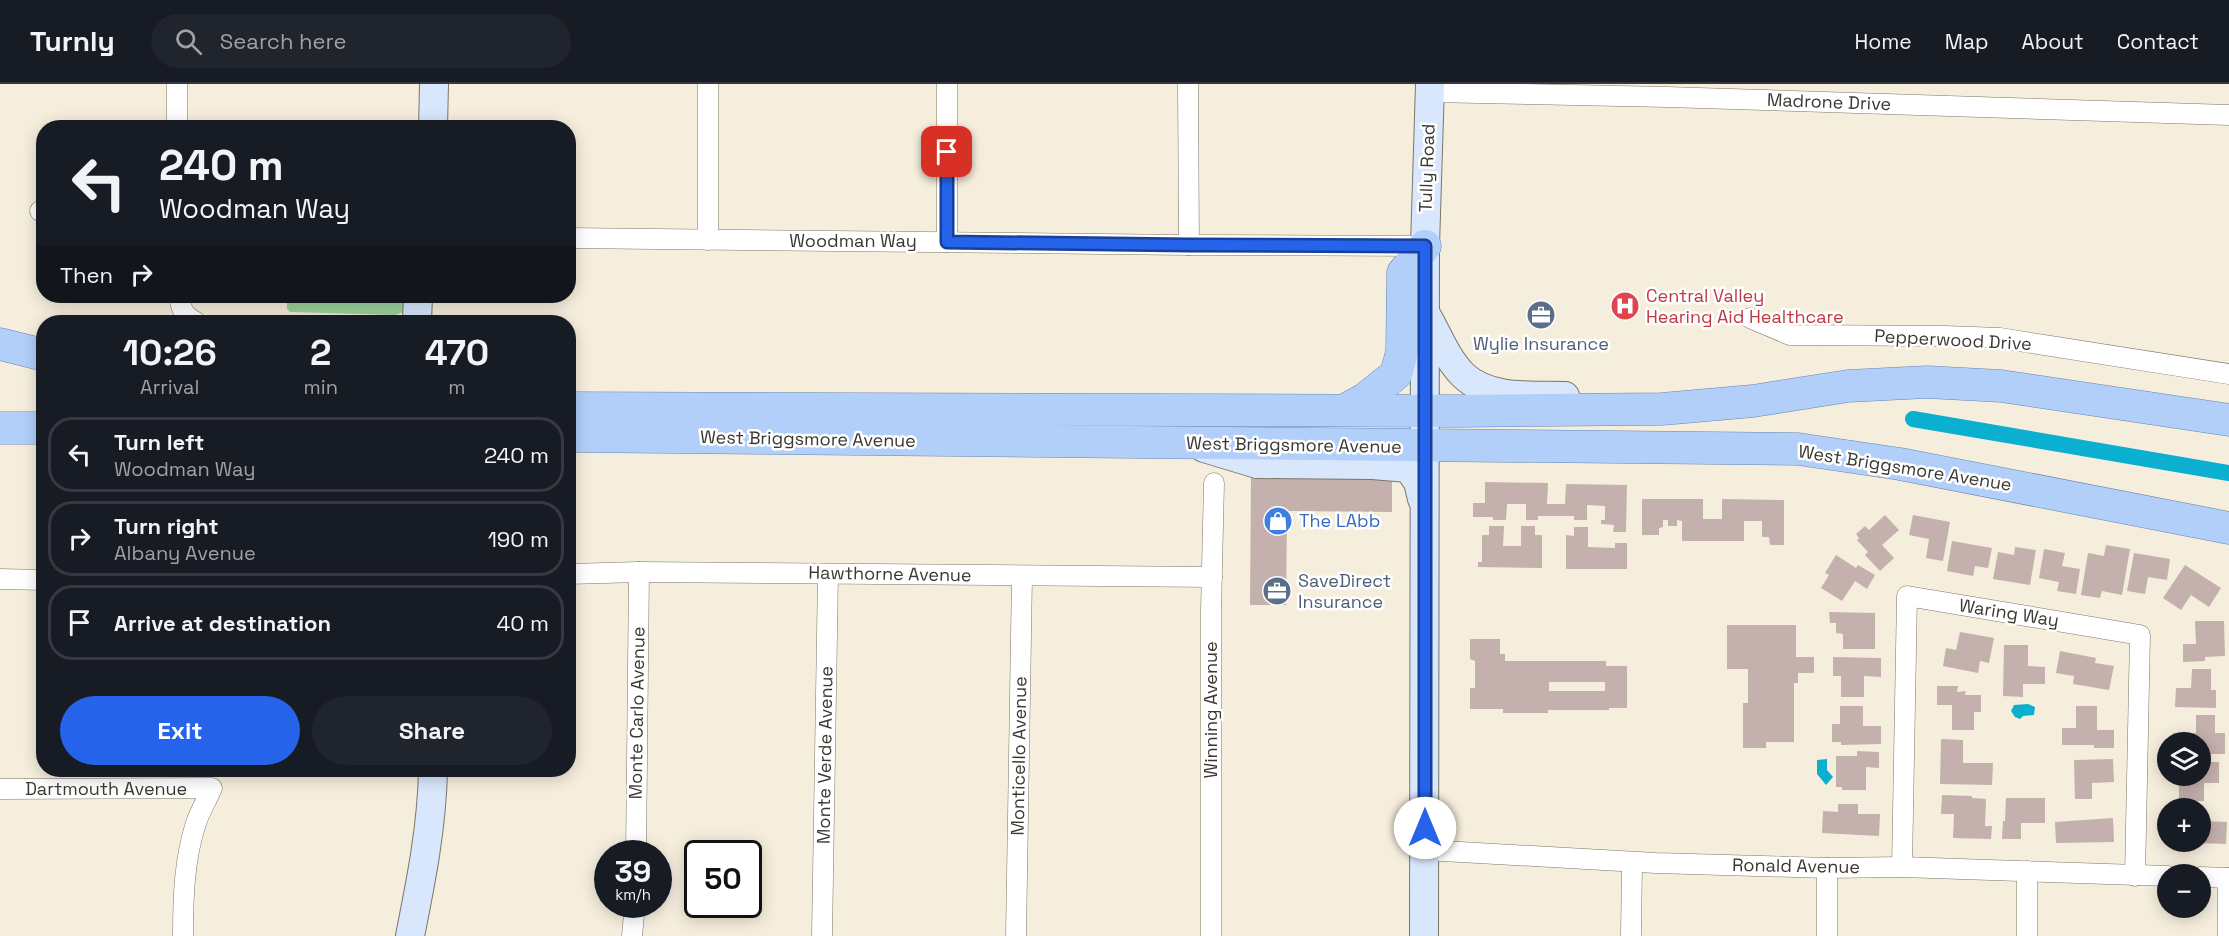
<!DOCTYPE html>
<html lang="en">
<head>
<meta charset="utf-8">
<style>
  :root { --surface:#171b24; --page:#20242c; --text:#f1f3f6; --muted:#9ea1a6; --line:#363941; --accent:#2563eb }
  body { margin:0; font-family:"Space Grotesk",sans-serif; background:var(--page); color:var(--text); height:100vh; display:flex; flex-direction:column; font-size:22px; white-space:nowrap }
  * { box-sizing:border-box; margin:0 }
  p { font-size:20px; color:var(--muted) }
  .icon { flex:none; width:33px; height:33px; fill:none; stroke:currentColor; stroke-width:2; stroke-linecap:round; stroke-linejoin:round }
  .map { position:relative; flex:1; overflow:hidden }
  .side { position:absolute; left:36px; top:231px; width:540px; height:462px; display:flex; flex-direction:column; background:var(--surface); border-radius:24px; box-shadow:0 3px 15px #0003 }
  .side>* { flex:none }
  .top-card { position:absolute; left:36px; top:36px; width:540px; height:183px; border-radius:24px; box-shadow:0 3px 15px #0003; background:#171b24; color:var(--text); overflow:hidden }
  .fabs { position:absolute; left:2157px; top:648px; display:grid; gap:12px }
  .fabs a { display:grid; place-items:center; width:54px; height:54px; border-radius:50%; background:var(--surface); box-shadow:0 3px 15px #0003; font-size:30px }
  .speed { position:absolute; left:594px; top:756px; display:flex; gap:12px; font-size:30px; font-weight:700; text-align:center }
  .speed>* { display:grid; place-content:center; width:78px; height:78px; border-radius:50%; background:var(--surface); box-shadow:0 3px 15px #0003; line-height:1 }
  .speed small { font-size:15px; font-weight:400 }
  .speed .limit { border:3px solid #111; border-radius:9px; background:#fff; color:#111 }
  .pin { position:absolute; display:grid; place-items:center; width:51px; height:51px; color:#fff; margin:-26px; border-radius:12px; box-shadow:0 3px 9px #0006 }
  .me { position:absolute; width:66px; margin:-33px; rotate:0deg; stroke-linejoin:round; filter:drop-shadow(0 0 4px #0008) }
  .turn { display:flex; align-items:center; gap:21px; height:126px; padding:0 24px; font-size:27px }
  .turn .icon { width:78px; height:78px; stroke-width:2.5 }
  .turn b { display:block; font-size:42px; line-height:51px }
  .then { display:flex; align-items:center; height:57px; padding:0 24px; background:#0003; gap:12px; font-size:22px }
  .eta { display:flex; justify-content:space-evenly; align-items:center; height:102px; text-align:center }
  .eta b { font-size:36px; font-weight:800; line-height:42px }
  .button { display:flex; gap:12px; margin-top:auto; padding:12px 24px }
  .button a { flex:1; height:69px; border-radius:36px; background:var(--accent); color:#fff; font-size:24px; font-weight:800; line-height:69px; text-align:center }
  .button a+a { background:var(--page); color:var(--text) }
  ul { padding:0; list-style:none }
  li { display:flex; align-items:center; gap:18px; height:75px; margin:0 12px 9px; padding:0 12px; border:3px solid var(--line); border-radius:24px }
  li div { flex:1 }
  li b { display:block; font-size:22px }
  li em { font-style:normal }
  header { display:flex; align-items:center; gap:36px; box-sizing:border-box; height:84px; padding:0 30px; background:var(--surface); border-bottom:2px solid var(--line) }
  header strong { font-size:28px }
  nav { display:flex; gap:33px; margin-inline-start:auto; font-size:21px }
  .search { width:420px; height:54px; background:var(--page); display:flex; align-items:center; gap:15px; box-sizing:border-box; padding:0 21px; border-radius:33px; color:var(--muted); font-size:22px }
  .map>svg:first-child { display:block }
  .green { fill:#9bd29c }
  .water { fill:#0bafcf }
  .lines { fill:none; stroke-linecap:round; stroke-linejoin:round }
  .canal { stroke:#0bafcf; stroke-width:16 }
  .building { fill:#c4b0ad; fill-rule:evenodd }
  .street-casing { stroke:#7d7667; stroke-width:21 }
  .secondary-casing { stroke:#7d7667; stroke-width:30 }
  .primary-casing { stroke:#6685b1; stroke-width:33 }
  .street { stroke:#fff; stroke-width:20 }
  .secondary { stroke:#d8e7fc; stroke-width:28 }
  .primary { stroke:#b1cff9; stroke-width:32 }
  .route-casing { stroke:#184099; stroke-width:15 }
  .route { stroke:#2563eb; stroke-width:10 }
  .labels { text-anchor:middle; stroke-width:5; stroke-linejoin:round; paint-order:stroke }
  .street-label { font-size:18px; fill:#3b3832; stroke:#fff }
  .health-label { font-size:18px; fill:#be3a42; stroke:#fff; text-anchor:start }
  .service-label { font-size:18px; fill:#4e5e75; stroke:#fff }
  .shop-label { font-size:18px; fill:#366cbe; stroke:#fff; text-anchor:start }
</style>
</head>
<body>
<header>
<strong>Turnly</strong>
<div class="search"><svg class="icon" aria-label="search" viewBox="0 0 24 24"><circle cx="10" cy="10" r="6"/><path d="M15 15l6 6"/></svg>Search here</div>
<nav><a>Home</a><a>Map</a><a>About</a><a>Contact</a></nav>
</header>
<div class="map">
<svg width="2229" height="852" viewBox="0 0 2229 852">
  <rect width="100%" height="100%" fill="#f6eedd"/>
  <polygon class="green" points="287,212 404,212 407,227 395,231 290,228 287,225"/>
  <g class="water">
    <polygon points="2028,620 2035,623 2034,631 2023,632 2020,635 2015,633 2011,627 2014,621"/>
    <polygon points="1827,675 1827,686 1833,693 1826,701 1817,690 1817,676"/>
  </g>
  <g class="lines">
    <polyline class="canal" points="1913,335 2229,389"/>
  </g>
  <g class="building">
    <polygon points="1251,390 1392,392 1392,428 1287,427 1286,521 1250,521"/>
    <polygon points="1485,398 1548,399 1547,420 1565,420 1566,400 1627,401 1626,448 1613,448 1614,441 1601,440 1601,436 1605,436 1605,422 1587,421 1587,436 1574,436 1574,432 1538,432 1538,436 1526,436 1526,420 1507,420 1506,436 1493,436 1493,433 1473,433 1473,419 1485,419"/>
    <polygon points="1642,415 1703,415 1703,435 1722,435 1722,415 1784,416 1784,461 1770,461 1769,453 1762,453 1762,437 1744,437 1744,457 1682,457 1682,437 1677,436 1677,442 1668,442 1668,436 1663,436 1663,443 1659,444 1659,451 1642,451"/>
    <polygon points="1885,431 1899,446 1882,461 1894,474 1880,487 1865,471 1868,468 1857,456 1859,454 1856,450 1865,442 1869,446"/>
    <polygon points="1913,431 1950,438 1943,477 1926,474 1929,455 1909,451"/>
    <polygon points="1489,442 1504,442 1503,462 1521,462 1521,442 1535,442 1535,451 1542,451 1542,484 1478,483 1478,478 1482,478 1482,451 1489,451"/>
    <polygon points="1574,443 1588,443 1588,463 1615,464 1615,459 1627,459 1627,485 1566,485 1566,451 1574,452"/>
    <polygon points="1952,457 1992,464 1988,484 1975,482 1973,492 1947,487"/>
    <polygon points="2106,461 2130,465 2122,511 2102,507 2100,514 2081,511 2088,469 2104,472"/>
    <polygon points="2015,463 2036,466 2030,501 1993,495 1998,468 2014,471"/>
    <polygon points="2044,465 2065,469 2062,482 2080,485 2076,510 2057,507 2059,498 2039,494"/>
    <polygon points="2134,469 2170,475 2167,496 2148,493 2145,510 2127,507"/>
    <polygon points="1836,471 1856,484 1858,481 1875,491 1867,505 1855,497 1842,517 1821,504 1829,491 1825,489"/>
    <polygon points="2185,481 2221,504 2209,523 2191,511 2181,526 2163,514"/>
    <polygon points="1829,528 1875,529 1875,565 1843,565 1843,550 1836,549 1836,539 1830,539"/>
    <polygon points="2195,537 2224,537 2225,572 2205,573 2205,577 2183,578 2183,560 2196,560"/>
    <polygon points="1727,541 1796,541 1796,573 1814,573 1814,589 1798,589 1798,599 1794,599 1794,658 1766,658 1766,664 1743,664 1743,619 1748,619 1748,585 1727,585"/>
    <polygon points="1960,548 1994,554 1989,579 1980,577 1978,589 1943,582 1946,564 1956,566"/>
    <path d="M1470,555H1500V570H1505V577H1606V582H1627V624H1609V626H1548V629H1503V625H1470V604H1475V577L1470,575ZM1549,598H1605V607H1549Z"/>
    <polygon points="2004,561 2028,561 2028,582 2045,583 2045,600 2023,600 2023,613 2003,612"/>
    <polygon points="2060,567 2096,574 2095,579 2114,582 2109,606 2073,600 2074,592 2056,589"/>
    <polygon points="1833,573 1881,574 1881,593 1864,592 1864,613 1841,613 1841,592 1833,592"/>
    <polygon points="2192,585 2211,585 2211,606 2216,606 2216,624 2175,623 2176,604 2191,604"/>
    <polygon points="1937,602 1958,602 1957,608 1966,607 1965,611 1981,611 1981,628 1974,628 1974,646 1952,646 1952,621 1937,621"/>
    <polygon points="1840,622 1863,622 1863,642 1881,642 1881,660 1841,661 1841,658 1832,658 1832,640 1840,640"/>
    <polygon points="2076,622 2097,622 2097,646 2114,646 2114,664 2094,664 2094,661 2062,661 2062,644 2076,644"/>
    <polygon points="2196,631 2215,631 2215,649 2225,649 2225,670 2200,670 2200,658 2173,658 2173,649 2196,649"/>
    <polygon points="1941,655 1963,656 1963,679 1993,679 1992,701 1940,700"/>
    <polygon points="1857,667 1879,668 1879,684 1866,683 1866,706 1842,706 1842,703 1836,703 1836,672 1857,672"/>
    <polygon points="2113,675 2114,698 2092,699 2092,715 2075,715 2074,676"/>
    <polygon points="2200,678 2219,678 2219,699 2204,699 2204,717 2179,717 2179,701 2184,702 2184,692 2200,692"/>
    <polygon points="1942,711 1972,712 1972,714 1986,715 1985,742 1992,742 1991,755 1953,754 1954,730 1941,730"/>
    <polygon points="2006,714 2045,714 2045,739 2021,739 2021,755 2002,755 2003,737 2005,737"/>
    <polygon points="1838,720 1858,720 1858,730 1880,730 1879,752 1822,749 1823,727 1838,728"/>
    <polygon points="2200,727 2203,727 2203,737 2227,738 2226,760 2200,759"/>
    <polygon points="2113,734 2114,758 2056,759 2055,738"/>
    <polygon points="2170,758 2193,758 2193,764 2170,763"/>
  </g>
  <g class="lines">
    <g class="street-casing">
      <g id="street">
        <polyline points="708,0 708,156"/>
        <polyline points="947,0 947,158"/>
        <polyline points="1188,0 1189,161"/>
        <polyline points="1430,8 1667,13 2229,31"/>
        <polyline points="177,44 177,0"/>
        <polyline points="40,127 44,128"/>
        <polyline points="568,154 1189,161 1425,162"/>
        <path d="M179,212C181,225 183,231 196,238"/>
        <polyline points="1750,234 1790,251 1945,252 2000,254 2229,290"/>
        <polyline points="568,490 639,488 1212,493"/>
        <polyline points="0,495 44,496"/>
        <path d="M0,705L212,704C207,716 200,727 196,739C184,776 183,814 183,852"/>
        <polyline points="1425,766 1656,779 1827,784 1902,783 2168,792"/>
        <polyline points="636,770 639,488"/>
        <polyline points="1902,783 1907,512 2140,551 2135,792"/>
        <polyline points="2200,793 2229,794"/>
        <polyline points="632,852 635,820"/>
        <polyline points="822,852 828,490"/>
        <polyline points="1016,852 1022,492"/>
        <polyline points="1211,852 1211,527 1214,399"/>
        <polyline points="1631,852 1632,778"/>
        <polyline points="1827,852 1827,784"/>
        <polyline points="2027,852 2027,787"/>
        <polyline points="2228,852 2228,794"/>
      </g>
    </g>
    <g class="secondary-casing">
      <g id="secondary">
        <polyline points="433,44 434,0"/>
        <path d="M1427,232C1438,251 1447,275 1463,291C1489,316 1533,311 1565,312"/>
        <polyline points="417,238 418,212"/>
        <polyline points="1204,364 1257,380 1373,381 1408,384 1418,398 1422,415"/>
        <path d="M410,852C421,797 432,742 433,686"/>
        <polyline points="1424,852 1425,162 1430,0"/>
      </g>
    </g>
    <g class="primary-casing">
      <g id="primary">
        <polyline points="0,260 44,271"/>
        <polyline points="568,324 1459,327 1662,325 1753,317 1848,302 1927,298 2001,302 2229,336"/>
        <polyline points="1345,326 1365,315 1396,290 1402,268 1403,189 1425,162"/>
        <polyline points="0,344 44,344"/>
        <polyline points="568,352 1798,365 1900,380 2229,444"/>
      </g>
    </g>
    <use href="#street" class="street"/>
    <use href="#secondary" class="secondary"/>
    <use href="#primary" class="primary"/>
  </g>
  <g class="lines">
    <g class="route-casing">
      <polyline id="route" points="947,68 947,158 1189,161 1425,162 1425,744"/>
    </g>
    <use href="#route" class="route"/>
  </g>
  <defs>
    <g id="hospital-disc" transform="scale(1.5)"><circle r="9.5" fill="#e0444e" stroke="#fff"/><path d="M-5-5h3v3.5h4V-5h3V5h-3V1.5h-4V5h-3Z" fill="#fff"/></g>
    <g id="office-disc" transform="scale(1.5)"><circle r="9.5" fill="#5c6f8a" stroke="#fff"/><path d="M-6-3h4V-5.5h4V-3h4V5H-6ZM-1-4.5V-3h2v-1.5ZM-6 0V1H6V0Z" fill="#fff"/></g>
    <g id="shop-disc" transform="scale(1.5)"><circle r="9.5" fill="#3f7fe0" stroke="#fff"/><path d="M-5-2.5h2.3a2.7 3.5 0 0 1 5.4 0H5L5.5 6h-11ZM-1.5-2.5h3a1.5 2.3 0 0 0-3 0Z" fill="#fff"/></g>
  </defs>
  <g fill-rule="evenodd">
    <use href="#hospital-disc" x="1625" y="222"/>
    <use href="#office-disc" x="1541" y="231"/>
    <use href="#shop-disc" x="1278" y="437"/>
    <use href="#office-disc" x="1277" y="507"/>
  </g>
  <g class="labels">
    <g class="street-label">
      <text transform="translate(1829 18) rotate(2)" y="6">Madrone Drive</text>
      <text transform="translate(1427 84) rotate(-88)" y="6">Tully Road</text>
      <text x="853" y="163">Woodman Way</text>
      <text transform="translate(1953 256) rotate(3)" y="6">Pepperwood Drive</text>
      <text transform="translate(808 355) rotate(1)" y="6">West Briggsmore Avenue</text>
      <text transform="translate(1294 361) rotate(1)" y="6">West Briggsmore Avenue</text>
      <text transform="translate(1905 384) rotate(9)" y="6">West Briggsmore Avenue</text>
      <text transform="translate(890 490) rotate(1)" y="6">Hawthorne Avenue</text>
      <text transform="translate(2009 529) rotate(9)" y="6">Waring Way</text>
      <text transform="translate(1211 626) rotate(-90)" y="6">Winning Avenue</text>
      <text transform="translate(637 629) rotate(-89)" y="6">Monte Carlo Avenue</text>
      <text transform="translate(825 671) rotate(-89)" y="6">Monte Verde Avenue</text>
      <text transform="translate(1019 672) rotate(-89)" y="6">Monticello Avenue</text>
      <text x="106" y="711">Dartmouth Avenue</text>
      <text transform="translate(1796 782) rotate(1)" y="6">Ronald Avenue</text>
    </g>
    <g class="health-label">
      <text x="1646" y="218">Central Valley<tspan x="1646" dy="21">Hearing Aid Healthcare</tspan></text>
    </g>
    <g class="service-label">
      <text x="1541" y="266">Wylie Insurance</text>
      <text x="1298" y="503" text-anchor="start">SaveDirect<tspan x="1298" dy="21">Insurance</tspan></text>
    </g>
    <g class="shop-label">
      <text x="1299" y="443">The LAbb</text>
    </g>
  </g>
</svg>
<div class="fabs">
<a><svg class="icon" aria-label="layers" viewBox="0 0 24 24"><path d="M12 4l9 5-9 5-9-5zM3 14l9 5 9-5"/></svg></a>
<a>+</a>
<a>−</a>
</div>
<div class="speed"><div>39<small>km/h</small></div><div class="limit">50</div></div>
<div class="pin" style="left:947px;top:68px;background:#d93025"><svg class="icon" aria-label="arrive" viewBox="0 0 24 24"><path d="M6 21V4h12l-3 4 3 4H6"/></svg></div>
<svg class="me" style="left:1425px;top:744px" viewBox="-20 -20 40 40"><circle r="19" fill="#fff"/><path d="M0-13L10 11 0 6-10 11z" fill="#2563eb"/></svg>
<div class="top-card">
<div class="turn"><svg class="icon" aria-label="left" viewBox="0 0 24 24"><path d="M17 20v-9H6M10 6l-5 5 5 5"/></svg><div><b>240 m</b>Woodman Way</div></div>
<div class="then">Then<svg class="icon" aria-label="right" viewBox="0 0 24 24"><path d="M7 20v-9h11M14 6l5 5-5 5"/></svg></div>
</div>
<section class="side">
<div class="eta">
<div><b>10:26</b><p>Arrival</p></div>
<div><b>2</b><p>min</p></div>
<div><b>470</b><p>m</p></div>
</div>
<ul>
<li><svg class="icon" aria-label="left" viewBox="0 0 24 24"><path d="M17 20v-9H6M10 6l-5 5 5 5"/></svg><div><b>Turn left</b><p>Woodman Way</p></div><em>240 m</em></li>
<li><svg class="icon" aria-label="right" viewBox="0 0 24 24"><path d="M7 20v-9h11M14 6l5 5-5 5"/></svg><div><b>Turn right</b><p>Albany Avenue</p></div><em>190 m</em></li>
<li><svg class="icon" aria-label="arrive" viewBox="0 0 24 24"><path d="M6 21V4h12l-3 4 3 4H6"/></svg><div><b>Arrive at destination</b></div><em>40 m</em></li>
</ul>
<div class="button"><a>Exit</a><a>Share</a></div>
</section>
</div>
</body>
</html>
